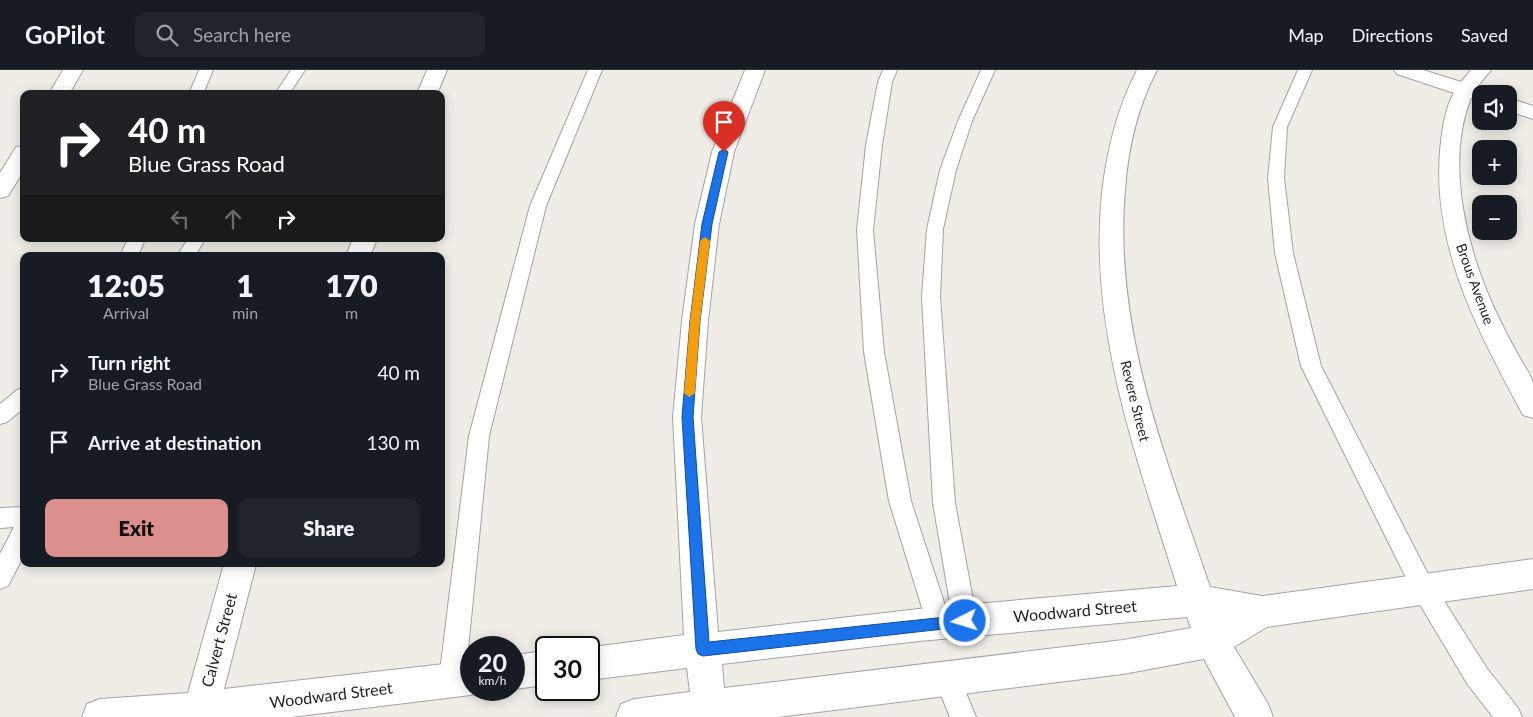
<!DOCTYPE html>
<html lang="en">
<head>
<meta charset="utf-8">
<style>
  :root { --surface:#171b24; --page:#20242c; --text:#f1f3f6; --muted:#9ea1a6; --line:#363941; --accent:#dc908d }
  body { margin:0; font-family:Lato,sans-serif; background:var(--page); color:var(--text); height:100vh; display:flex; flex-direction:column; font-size:19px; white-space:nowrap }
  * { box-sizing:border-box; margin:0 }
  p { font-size:16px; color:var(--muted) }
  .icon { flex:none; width:28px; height:28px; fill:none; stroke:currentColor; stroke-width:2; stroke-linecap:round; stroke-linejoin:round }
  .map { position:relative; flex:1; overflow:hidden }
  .panel { position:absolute; left:20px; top:182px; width:425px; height:315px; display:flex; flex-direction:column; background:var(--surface); border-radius:10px; box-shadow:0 2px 12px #0003 }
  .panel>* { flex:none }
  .banner { position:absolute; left:20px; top:20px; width:425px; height:152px; border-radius:10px; box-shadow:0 2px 12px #0003; background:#202124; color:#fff; overflow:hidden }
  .controls { position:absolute; left:1472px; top:15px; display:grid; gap:10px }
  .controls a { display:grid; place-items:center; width:45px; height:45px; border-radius:10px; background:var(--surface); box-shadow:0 2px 12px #0003; font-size:25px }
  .speed { position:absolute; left:460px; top:566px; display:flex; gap:10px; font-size:25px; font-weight:700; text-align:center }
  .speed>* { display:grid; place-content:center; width:65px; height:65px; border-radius:50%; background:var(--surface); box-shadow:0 2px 12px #0003; line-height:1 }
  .speed small { font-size:12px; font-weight:400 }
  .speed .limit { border:2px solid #111; border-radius:8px; background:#fff; color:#111 }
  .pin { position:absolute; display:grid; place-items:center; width:42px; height:42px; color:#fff; margin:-51px -21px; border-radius:50% 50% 50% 0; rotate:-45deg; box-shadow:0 0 5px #0007 }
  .pin .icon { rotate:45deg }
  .me { position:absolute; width:55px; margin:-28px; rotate:265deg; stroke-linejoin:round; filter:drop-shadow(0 0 4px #0008) }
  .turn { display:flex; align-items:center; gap:18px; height:105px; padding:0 25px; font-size:22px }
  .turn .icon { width:65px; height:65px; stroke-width:2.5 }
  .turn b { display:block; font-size:35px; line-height:42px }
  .lanes { display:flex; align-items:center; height:48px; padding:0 25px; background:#0003; justify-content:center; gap:25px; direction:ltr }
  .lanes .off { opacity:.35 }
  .eta { display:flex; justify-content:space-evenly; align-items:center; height:85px; text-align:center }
  .eta b { font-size:30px; font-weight:800; line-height:35px }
  .button { display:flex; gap:10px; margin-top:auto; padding:10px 25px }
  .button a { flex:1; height:58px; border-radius:10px; background:var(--accent); color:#111; font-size:20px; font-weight:800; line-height:58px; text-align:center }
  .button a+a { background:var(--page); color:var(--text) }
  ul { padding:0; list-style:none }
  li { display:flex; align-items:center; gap:15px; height:70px; padding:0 25px }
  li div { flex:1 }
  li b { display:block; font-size:19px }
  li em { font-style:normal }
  header { display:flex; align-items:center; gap:30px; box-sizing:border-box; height:70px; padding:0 25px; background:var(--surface); border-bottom:1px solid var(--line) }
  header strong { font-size:24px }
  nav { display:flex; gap:28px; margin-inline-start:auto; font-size:18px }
  .search { width:350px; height:45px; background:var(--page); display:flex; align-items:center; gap:12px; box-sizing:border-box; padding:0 18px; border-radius:10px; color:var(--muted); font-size:19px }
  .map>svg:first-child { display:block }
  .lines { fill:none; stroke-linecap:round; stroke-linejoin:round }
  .lane-casing { stroke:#a3a3a3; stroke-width:2 }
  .street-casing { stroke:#a3a3a3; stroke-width:2 }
  .lane { fill:#fff; fill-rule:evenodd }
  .street { fill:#fff; fill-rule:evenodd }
  .route { fill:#1a73e8; stroke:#114b97 }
  .slow { fill:#f59e0b }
  .labels { text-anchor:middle; stroke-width:4; stroke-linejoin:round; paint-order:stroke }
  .street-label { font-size:14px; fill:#1f1f1f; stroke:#fff }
  .near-street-label { font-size:16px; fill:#1f1f1f; stroke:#fff }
</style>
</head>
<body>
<header>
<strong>GoPilot</strong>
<div class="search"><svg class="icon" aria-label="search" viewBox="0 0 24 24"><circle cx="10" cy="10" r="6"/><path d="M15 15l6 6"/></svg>Search here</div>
<nav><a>Map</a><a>Directions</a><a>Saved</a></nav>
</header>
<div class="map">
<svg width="1533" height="647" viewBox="0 0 1533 647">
  <rect width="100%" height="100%" fill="#efede6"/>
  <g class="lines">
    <g class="lane-casing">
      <g id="lane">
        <polygon points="199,0 213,0 203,24 189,24"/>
        <polygon points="291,0 305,0 289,24 275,24"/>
        <polygon points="588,0 602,0 546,136 489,366 465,610 461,619 452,623 443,619 439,610 469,366 530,136"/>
        <polygon points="883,0 897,0 892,12 882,75 873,160 884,282 911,431 951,554 948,562 939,566 930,562 927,554 889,431 864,282 857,160 866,75 878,12"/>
        <polygon points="981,0 995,0 972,51 956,100 943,159 940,227 955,433 977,551 974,559 965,563 956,559 953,551 933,433 922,227 927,159 940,100 958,51"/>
        <polygon points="1298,0 1312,0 1287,57 1284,108 1293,183 1321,296 1432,512 1486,597 1518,638 1522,647 1493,647 1468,615 1416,528 1301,296 1275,183 1268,108 1273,57"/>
        <polygon points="128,169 145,169 138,186 120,186"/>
        <polygon points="188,169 205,169 195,186 177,186"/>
        <polygon points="24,318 24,338 7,352 0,354 0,334 17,320"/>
        <polygon points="24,437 24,485 8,516 0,519 0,484 14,457 0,458 0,438"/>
        <polygon points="947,595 956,599 976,647 950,647 934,608 938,599"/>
      </g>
    </g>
    <g class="street-casing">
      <g id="street">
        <polygon points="63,0 83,0 69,24 49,24"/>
        <polygon points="427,0 447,0 437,24 417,24"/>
        <path d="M745,0H765L734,82L719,154L708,251L701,347L718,562L919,539L1177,516C1137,388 1088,259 1102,123C1107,79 1117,39 1137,0H1157C1137,38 1128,78 1125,120C1113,259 1166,388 1210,517L1262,526L1533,489V519L1267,557L1234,577L1268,634L1273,647H1235L1204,589L1123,604L778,647H616L621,634L634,629L690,622L687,598L589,610V578H585L684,565L673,347L682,251L695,154L712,82ZM1187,547L1191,558L1123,570L724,618L722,594L919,571Z"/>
        <path d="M1394,0H1423L1461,12L1471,0H1491L1477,17L1488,21L1490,24H1481V31L1471,28C1444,95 1468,184 1498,246C1505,261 1513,276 1521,290C1525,297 1532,306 1533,314C1533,325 1533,337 1533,348L1523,345C1479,263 1432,178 1440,81C1442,62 1444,40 1454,23L1397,4Z"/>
        <polygon points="1509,28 1533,36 1533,49 1509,41"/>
        <polygon points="24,76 24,100 8,126 0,128 0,103 16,77"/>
        <polygon points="353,169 377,169 370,186 346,186"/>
        <polygon points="224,494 256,494 224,619 471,591 471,620 483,620 471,625 291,647 82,647 87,634 100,629 188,623"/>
        <polygon points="546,581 546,615 514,619 514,585"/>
      </g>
    </g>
    <use href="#lane" class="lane"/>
    <use href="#street" class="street"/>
  </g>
  <polygon class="route" points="724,79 728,82 712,154 700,251 693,347 709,572 965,545 970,547 972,551 970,556 703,586 698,584 696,579 682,347 690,251 702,154 719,82"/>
  <polygon class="slow" points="705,167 710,171 700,251 695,323 689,327 684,323 690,251 700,171"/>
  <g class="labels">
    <g class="street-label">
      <text transform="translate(1475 214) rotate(70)" y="5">Brous Avenue</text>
      <text transform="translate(1135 331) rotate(76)" y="5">Revere Street</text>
    </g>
    <g class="near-street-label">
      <text transform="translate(1075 541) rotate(-5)" y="6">Woodward Street</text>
      <text transform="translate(219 570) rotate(-75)" y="6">Calvert Street</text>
      <text transform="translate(331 625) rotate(-7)" y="6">Woodward Street</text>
    </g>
  </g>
</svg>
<div class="controls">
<a><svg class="icon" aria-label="sound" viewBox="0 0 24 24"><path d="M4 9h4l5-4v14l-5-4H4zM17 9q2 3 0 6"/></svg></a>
<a>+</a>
<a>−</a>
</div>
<div class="speed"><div>20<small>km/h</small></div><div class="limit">30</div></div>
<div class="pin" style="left:724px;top:82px;background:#d93025"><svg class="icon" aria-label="arrive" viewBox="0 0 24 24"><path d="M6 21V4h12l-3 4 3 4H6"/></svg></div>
<svg class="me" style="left:965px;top:551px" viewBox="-20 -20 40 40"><circle r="17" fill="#1a73e8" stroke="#fff" stroke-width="3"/><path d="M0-11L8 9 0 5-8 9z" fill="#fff"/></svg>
<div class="banner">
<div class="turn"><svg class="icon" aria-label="right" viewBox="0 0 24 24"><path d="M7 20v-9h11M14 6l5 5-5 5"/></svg><div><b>40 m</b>Blue Grass Road</div></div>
<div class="lanes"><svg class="icon off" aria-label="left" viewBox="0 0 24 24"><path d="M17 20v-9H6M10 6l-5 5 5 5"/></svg><svg class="icon off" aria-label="ahead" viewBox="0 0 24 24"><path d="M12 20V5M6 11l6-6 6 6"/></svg><svg class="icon" aria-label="right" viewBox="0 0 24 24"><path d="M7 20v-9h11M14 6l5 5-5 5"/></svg></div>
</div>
<section class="panel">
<div class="eta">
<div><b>12:05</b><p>Arrival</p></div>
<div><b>1</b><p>min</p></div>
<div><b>170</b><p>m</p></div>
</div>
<ul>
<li><svg class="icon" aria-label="right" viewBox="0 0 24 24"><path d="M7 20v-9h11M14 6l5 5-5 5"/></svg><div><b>Turn right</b><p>Blue Grass Road</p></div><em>40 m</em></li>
<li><svg class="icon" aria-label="arrive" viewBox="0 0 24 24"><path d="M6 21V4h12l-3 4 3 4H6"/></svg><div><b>Arrive at destination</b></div><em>130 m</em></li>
</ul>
<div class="button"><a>Exit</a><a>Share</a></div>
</section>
</div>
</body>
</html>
